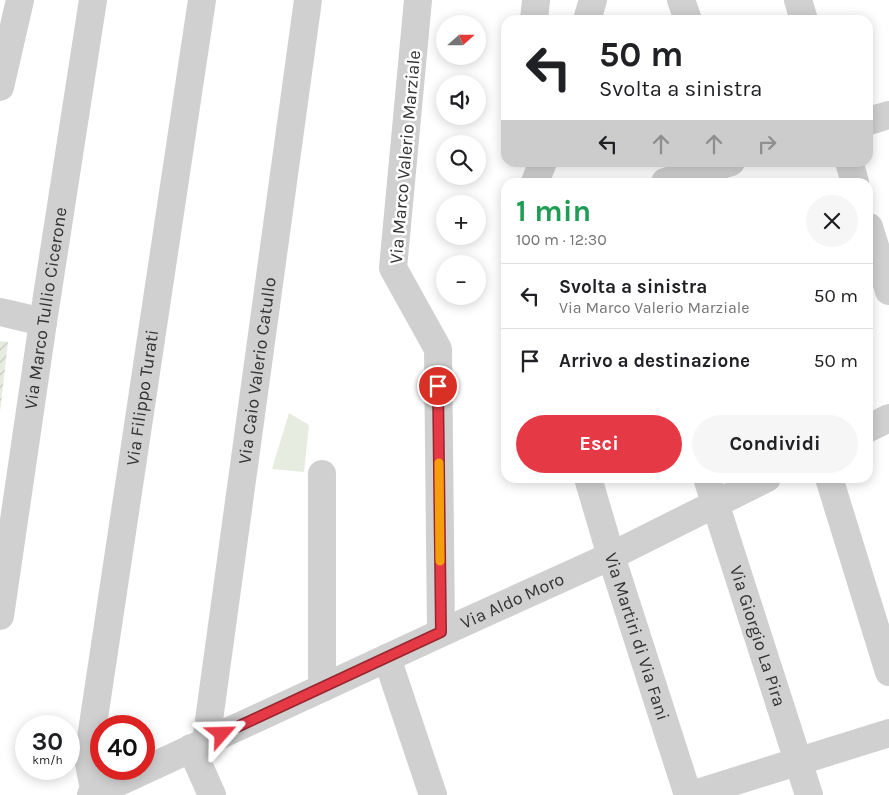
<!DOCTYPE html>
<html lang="it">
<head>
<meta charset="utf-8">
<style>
  :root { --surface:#fff; --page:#f6f6f6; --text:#202124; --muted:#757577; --line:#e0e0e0; --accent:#e63946 }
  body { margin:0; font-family:Karla,sans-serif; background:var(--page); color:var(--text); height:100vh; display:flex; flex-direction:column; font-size:19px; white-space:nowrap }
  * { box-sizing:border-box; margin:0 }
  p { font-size:16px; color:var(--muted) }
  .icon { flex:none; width:28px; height:28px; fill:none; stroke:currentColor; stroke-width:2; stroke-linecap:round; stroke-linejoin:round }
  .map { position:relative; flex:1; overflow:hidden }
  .panel { position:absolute; left:501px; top:178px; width:372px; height:305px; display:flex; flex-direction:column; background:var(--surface); border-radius:15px; box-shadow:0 2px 12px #0003 }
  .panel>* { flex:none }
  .top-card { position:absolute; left:501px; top:15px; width:372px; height:152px; border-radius:15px; box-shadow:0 2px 12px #0003; background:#fff; color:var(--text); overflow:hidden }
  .needle { width:32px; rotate:69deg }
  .controls { position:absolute; left:436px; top:15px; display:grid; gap:10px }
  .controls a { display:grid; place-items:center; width:50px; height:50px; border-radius:50%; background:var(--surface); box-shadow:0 2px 12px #0003; font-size:25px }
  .speed { position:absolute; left:15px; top:715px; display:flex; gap:10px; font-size:25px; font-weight:700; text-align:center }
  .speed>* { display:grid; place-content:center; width:65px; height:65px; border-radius:50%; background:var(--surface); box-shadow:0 2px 12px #0003; line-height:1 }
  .speed small { font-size:12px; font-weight:400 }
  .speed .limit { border:8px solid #d22; background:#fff; color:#111 }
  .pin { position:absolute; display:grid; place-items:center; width:42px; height:42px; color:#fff; margin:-21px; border:2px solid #fff; border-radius:50%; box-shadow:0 1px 5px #0007 }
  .me { position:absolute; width:55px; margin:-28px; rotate:65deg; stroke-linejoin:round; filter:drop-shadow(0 0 4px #0008) }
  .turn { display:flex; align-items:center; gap:18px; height:105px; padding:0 15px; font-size:22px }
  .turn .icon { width:65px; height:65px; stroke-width:2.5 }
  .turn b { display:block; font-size:35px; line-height:42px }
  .lanes { display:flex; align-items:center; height:48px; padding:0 15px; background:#0003; justify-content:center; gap:25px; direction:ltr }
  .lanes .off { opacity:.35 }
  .round { display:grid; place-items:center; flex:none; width:52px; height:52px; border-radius:26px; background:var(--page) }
  .overview { display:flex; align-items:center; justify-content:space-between; height:85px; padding:0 15px }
  h1 { font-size:30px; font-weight:700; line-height:38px; color:#1e9e55 }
  .primary-button { display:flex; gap:10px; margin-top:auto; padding:10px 15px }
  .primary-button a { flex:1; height:58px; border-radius:30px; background:var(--accent); color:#fff; font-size:20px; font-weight:700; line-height:58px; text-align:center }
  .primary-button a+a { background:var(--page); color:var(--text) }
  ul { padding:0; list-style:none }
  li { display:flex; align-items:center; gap:15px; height:65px; padding:0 15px; border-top:1px solid var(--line) }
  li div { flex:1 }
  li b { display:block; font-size:19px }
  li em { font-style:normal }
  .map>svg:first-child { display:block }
  .grass { fill:#e6ecdf }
  .garden { fill:url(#garden-furrows) }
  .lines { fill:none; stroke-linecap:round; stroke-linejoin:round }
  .minor { stroke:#d0d0d0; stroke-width:28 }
  .tertiary { stroke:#d0d0d0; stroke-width:28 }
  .route-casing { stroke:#96252e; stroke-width:12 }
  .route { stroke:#e63946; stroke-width:9 }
  .slow { stroke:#f59e0b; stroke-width:9 }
  .labels { text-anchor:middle; stroke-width:5; stroke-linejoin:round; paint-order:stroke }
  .street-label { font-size:18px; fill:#333; stroke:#fff }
</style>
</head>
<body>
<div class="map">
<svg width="889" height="795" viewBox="0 0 889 795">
  <defs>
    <pattern id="garden-furrows" width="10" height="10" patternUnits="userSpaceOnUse" patternTransform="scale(1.25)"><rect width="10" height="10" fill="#e6ecdf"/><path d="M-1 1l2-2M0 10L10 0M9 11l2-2" fill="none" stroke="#c6cbc0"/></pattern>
  </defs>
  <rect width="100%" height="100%" fill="#fff"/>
  <polygon class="grass" points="289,413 309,425 304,472 272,469"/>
  <polygon class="garden" points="0,341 8,342 0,412"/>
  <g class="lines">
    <g class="minor">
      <polyline points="418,0 393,268 438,349 441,633"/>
      <polyline points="681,0 688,20"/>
      <polyline points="798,0 804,20"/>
      <polyline points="534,20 536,0"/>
      <polyline points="587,20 593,0"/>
      <polyline points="0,87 20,0"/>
      <polyline points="869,121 889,115"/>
      <polyline points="849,162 855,182"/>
      <polyline points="535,182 543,162"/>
      <polyline points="665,182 731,162"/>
      <polyline points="869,227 889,291"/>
      <polyline points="0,312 43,322"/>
      <polyline points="322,474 322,688"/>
      <path id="s1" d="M588,478L611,556L688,795"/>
      <path id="s2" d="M707,478L809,795"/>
      <polyline points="829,478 889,672"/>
      <path id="s3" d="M0,616L43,322L93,0"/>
      <polyline points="387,658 433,795"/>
      <path id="s4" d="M206,742L308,0"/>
      <polyline points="191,748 212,795"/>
      <path id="s5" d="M95,795L88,758L202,0"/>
      <polyline points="691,795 889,733"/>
    </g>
    <g class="tertiary">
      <polyline points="869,428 889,418"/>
      <path id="s6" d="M91,795L441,633L611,556L767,478"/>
    </g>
  </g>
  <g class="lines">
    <g class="route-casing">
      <polyline id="route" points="222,734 441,632 438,386"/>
    </g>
    <use href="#route" class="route"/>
    <polyline class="slow" points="439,463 440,561"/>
  </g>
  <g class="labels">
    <g class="street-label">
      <text transform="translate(405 157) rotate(-85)" y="6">Via Marco Valerio Marziale</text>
      <text dy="6" stroke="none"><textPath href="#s3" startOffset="311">Via Marco Tullio Cicerone</textPath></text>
      <text dy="6" stroke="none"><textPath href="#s4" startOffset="375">Via Caio Valerio Catullo</textPath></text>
      <text dy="6" stroke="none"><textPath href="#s5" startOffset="402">Via Filippo Turati</textPath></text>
      <text dy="6" stroke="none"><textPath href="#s6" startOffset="464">Via Aldo Moro</textPath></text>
      <text dy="6" stroke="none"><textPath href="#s2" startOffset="166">Via Giorgio La Pira</textPath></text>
      <text dy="6" stroke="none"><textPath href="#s1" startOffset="166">Via Martiri di Via Fani</textPath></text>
    </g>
  </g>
</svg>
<div class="controls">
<a><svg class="needle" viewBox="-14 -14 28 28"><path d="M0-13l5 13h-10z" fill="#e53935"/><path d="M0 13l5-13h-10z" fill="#757577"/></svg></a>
<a><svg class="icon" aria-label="sound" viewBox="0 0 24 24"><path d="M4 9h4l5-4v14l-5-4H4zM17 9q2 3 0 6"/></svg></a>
<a><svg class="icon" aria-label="search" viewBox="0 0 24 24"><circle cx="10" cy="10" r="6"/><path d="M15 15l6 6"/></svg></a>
<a>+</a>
<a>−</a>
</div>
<div class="speed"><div>30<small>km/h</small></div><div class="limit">40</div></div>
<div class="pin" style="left:438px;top:386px;background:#d93025"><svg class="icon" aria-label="arrive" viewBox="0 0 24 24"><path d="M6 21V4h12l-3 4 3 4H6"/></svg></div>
<svg class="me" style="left:222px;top:734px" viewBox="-20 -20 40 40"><path d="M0-17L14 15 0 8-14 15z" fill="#e63946" stroke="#fff" stroke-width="4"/></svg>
<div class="top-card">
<div class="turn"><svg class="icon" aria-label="left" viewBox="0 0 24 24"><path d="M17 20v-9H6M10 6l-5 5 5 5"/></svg><div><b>50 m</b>Svolta a sinistra</div></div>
<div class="lanes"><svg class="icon" aria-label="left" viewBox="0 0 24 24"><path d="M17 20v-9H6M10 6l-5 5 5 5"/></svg><svg class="icon off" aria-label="ahead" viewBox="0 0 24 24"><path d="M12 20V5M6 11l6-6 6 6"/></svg><svg class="icon off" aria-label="ahead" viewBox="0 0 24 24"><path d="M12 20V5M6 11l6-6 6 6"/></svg><svg class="icon off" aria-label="right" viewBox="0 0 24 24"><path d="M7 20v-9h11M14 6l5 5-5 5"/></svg></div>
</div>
<section class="panel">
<div class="overview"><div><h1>1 min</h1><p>100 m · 12:30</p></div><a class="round"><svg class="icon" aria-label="close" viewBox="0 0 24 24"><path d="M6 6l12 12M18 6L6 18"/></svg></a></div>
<ul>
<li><svg class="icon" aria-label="left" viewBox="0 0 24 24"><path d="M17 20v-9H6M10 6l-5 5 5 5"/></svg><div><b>Svolta a sinistra</b><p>Via Marco Valerio Marziale</p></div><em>50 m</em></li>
<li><svg class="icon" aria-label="arrive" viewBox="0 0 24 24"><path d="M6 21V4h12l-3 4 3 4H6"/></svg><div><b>Arrivo a destinazione</b></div><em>50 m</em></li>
</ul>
<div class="primary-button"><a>Esci</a><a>Condividi</a></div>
</section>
</div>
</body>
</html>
